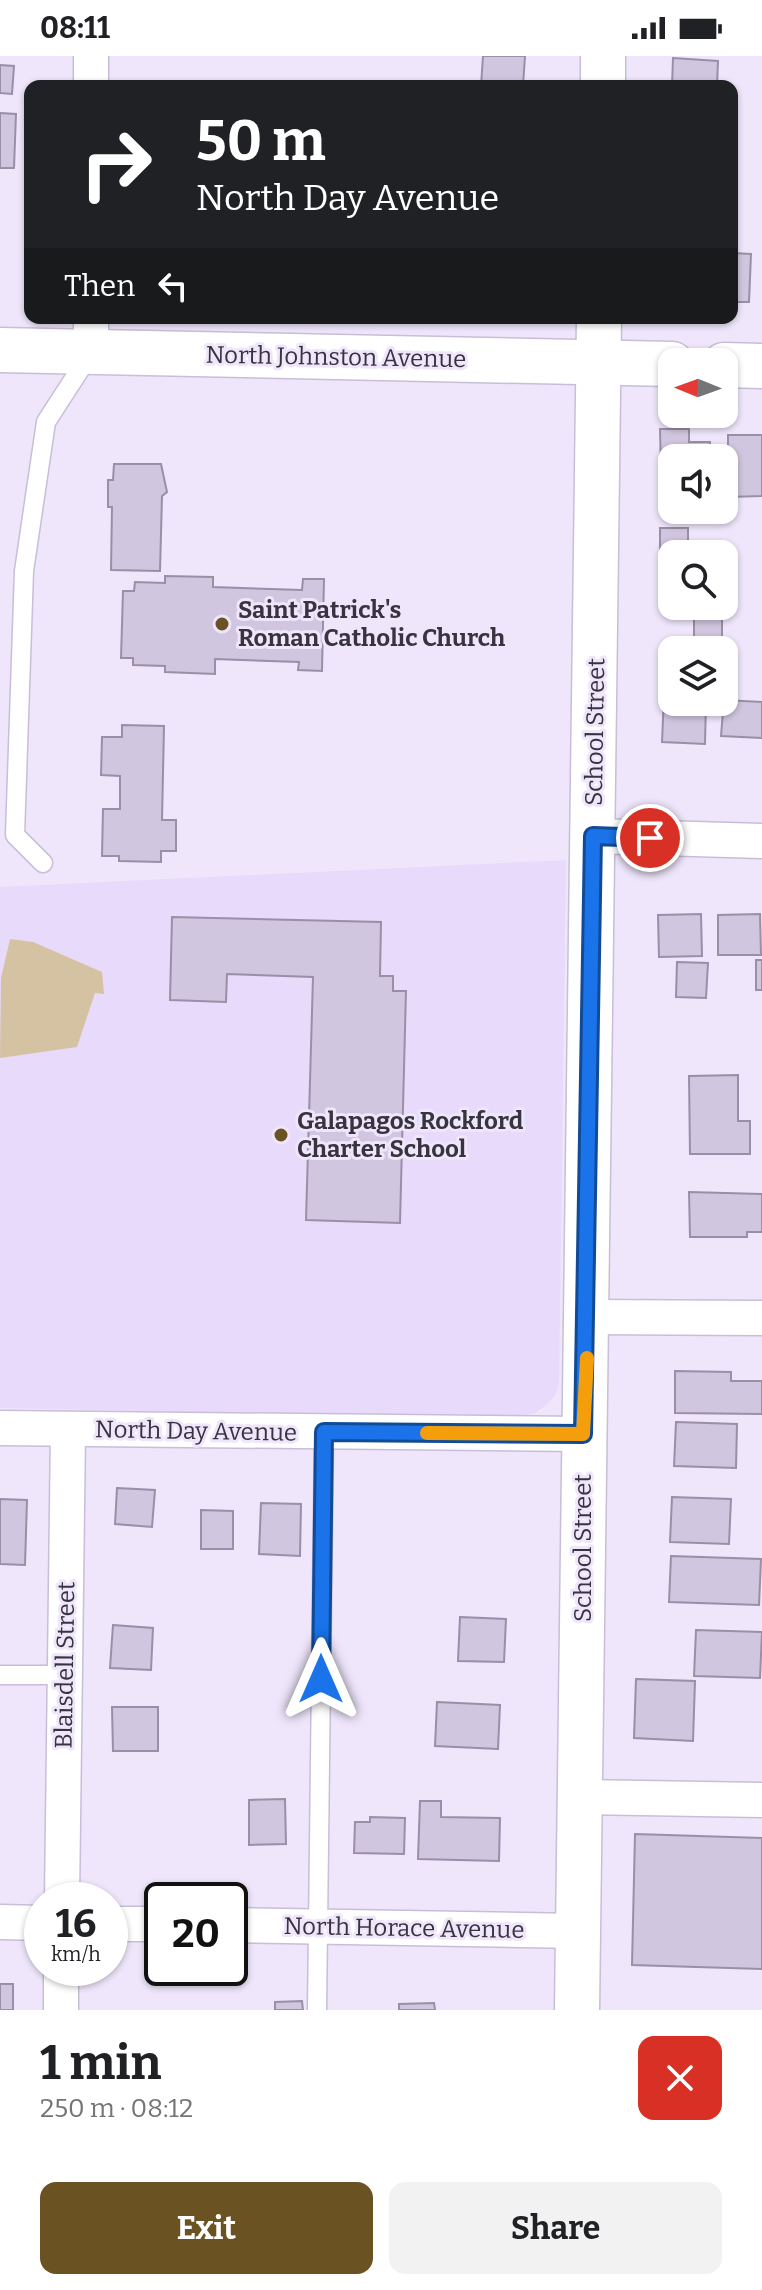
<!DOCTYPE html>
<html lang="en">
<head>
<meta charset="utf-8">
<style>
  :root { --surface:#fff; --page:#f2f2f2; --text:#202124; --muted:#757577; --accent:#6b5223 }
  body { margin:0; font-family:Bitter,serif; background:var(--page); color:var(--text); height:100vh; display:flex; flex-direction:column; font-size:30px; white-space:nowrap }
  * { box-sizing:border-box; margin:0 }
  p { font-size:26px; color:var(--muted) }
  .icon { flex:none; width:44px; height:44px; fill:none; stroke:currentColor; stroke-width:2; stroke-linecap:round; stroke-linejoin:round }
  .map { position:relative; height:1954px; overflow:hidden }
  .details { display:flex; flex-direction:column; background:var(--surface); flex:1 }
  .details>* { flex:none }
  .top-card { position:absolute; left:24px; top:24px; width:714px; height:244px; border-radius:16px; box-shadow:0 2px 6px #0004; background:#202124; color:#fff; overflow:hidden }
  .needle { width:52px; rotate:271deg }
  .fabs { position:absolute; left:658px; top:292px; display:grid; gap:16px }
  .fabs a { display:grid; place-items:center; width:80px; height:80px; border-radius:16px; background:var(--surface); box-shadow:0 2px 6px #0004; font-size:40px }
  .speed { position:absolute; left:24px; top:1826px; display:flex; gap:16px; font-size:40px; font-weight:700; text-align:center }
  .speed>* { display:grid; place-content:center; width:104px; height:104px; border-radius:50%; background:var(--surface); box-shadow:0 2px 6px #0004; line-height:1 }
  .speed small { font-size:20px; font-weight:400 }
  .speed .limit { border:4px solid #111; border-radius:12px; background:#fff; color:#111 }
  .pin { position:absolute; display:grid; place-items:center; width:68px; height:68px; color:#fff; margin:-34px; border:4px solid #fff; border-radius:50%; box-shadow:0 2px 8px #0007 }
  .me { position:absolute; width:88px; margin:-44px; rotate:0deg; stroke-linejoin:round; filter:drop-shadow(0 0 6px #0008) }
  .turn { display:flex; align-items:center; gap:28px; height:168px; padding:0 40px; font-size:36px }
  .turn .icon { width:104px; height:104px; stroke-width:2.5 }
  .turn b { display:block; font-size:56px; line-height:68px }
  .then { display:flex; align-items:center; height:76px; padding:0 40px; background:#0003; gap:16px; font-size:30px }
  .round { display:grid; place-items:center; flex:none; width:84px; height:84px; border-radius:16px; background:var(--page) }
  .overview { display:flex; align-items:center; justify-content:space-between; height:136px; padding:0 40px }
  h1 { font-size:48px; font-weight:700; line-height:60px }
  .cta { display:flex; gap:16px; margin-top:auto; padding:16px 40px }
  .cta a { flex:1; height:92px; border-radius:16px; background:var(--accent); color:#fff; font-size:32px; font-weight:700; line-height:92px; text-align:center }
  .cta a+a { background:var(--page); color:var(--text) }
  .status { display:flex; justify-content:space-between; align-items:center; height:56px; padding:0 40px; background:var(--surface); direction:ltr }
  .status svg { height:22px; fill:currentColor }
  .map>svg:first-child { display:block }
  .built { fill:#e7dafb }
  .green { fill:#d5c2a3 }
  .building { fill:#d0c6df; stroke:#998fa7; stroke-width:2 }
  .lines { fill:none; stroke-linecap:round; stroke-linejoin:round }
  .lane-casing { stroke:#c8bed7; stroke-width:21 }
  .street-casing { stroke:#c8bed7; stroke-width:37 }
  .secondary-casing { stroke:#c8bed7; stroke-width:47 }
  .lane { stroke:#fff; stroke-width:18 }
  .street { stroke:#fff; stroke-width:34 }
  .secondary { stroke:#fff; stroke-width:44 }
  .route-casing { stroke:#114b97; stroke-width:20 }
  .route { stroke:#1a73e8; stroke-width:14 }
  .slow { stroke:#f59e0b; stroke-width:14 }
  .poi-dot { fill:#6b5223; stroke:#efe6fb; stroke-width:3 }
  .labels { text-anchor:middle; stroke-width:6; stroke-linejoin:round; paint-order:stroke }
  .street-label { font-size:24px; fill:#38343f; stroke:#efe6fb }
  .poi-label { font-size:24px; font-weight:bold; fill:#38343f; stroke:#efe6fb; text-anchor:start }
</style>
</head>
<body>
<div class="status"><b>08:11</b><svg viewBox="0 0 49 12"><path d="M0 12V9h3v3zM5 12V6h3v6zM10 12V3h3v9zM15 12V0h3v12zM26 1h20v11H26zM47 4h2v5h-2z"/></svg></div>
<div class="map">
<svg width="762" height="1954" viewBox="0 0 762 1954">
  <rect width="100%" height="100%" fill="#efe6fb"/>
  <polygon class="built" points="566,804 559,1327 555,1340 546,1349 535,1357 511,1362 0,1352 0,831"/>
  <polygon class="green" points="10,883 33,886 102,916 104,938 95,937 77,991 0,1002 1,922"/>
  <g class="building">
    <polygon points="483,0 525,0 523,30 481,30"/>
    <polygon points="673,2 718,5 717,30 672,30"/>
    <polygon points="0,9 14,10 12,38 0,37"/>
    <polygon points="0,57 16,58 14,112 0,112"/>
    <polygon points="732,197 751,198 749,246 732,246"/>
    <polygon points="660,373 689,373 689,386 710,386 710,402 672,402 672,417 661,417"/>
    <polygon points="728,379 762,379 762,440 728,441"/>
    <polygon points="114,408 161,408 167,436 162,440 160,515 111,514 112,451 108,451 108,424 113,424"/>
    <polygon points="660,472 688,472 688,492 718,492 718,498 672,498 672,531 660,531"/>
    <polygon points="165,520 213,521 213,531 302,534 303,523 324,523 322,615 298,614 299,606 215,603 215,618 165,616 165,610 133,609 133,602 121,602 123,535 134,535 135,526 165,527"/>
    <rect x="694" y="550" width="28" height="32"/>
    <polygon points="664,640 672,640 672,646 706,646 705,688 662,686"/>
    <polygon points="724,644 762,646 762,682 721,680"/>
    <polygon points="122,669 164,670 162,764 176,764 176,795 161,795 161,806 119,805 119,800 102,800 103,753 120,753 120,720 101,719 102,681 122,681"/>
    <polygon points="701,858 702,900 659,901 658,859"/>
    <polygon points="760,858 761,899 718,899 718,859"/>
    <polygon points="172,861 381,866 380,920 393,920 393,935 406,935 400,1167 306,1164 313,921 227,918 226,946 170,944"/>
    <rect x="756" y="904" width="6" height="30"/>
    <polygon points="677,906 708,907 706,942 676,941"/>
    <polygon points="738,1019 738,1065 750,1065 750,1098 690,1098 689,1020"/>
    <polygon points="689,1136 762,1138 762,1176 747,1176 747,1181 690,1181"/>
    <polygon points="675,1315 731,1316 731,1325 762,1325 762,1358 675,1357"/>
    <polygon points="676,1366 737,1368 736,1412 674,1410"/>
    <polygon points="117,1432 155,1434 152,1471 115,1468"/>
    <polygon points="672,1441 731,1443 729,1488 670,1486"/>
    <polygon points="0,1443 27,1444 25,1509 0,1508"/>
    <polygon points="261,1447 301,1448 300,1500 259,1498"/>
    <polygon points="201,1454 233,1455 233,1493 201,1493"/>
    <polygon points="671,1500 761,1503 759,1549 669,1546"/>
    <polygon points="460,1561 506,1563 504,1606 458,1605"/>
    <polygon points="113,1569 153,1572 151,1614 110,1612"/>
    <polygon points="696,1574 762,1576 760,1622 694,1620"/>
    <polygon points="636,1623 695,1625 693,1685 634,1682"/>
    <polygon points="437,1646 500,1649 498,1693 435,1690"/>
    <polygon points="112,1651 158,1651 158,1695 113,1695"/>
    <polygon points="285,1743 286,1788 249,1789 249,1744"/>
    <polygon points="420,1745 441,1745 441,1761 500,1762 499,1805 418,1803"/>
    <polygon points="370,1761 405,1762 404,1798 354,1797 355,1766 370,1766"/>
    <polygon points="635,1778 762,1782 762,1913 632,1909"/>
    <rect x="0" y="1928" width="13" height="26"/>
    <polygon points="302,1945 303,1954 275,1954 275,1946"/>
    <polygon points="434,1947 435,1954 399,1954 399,1948"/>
  </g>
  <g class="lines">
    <g class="lane-casing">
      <g id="lane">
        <polyline points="43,807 15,779 24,515 46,366 90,298"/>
        <polyline points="0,1619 64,1619"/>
        <polyline points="317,1954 324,1376"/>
      </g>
    </g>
    <g class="street-casing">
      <g id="street">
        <polyline points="91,0 91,30"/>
        <polyline points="91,262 91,296"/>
        <polyline points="593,780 762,785"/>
        <polyline points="588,1261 762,1262"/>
        <polyline points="0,1372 583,1378"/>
        <polyline points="581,1741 762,1744"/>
        <polyline points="62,1844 68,1374"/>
        <polyline points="0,1866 42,1867"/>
        <polyline points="110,1868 162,1868"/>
        <polyline points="230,1869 578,1875"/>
        <polyline points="61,1954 61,1912"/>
      </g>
    </g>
    <g class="secondary-casing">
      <g id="secondary">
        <polyline points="603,30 603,0"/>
        <polyline points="0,294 672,308"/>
        <polyline points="724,309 762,310"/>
        <polyline points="577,1954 599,262"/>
      </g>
    </g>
    <use href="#lane" class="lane"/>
    <use href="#street" class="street"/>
    <use href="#secondary" class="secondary"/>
  </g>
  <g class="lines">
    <g class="route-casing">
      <polyline id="route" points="321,1623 324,1376 583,1378 593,780 650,782"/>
    </g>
    <use href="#route" class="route"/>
    <polyline class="slow" points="427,1377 583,1378 587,1302"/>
  </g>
  <g class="poi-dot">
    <circle cx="222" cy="568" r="8"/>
    <circle cx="281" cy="1079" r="8"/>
  </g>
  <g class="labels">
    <g class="street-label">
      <text transform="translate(336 301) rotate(1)" y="8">North Johnston Avenue</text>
      <text transform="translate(595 676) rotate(-89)" y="8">School Street</text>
      <text transform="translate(196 1375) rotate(1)" y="8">North Day Avenue</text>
      <text transform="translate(583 1492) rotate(-90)" y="8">School Street</text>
      <text transform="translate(65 1609) rotate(-89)" y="8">Blaisdell Street</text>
      <text transform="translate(404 1872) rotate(1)" y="8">North Horace Avenue</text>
    </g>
    <g class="poi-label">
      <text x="238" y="562">Saint Patrick's<tspan x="238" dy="28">Roman Catholic Church</tspan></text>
      <text x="297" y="1073">Galapagos Rockford<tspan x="297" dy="28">Charter School</tspan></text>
    </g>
  </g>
</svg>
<div class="fabs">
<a><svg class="needle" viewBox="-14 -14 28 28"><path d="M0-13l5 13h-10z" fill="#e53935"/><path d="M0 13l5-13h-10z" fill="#757577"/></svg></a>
<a><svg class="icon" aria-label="sound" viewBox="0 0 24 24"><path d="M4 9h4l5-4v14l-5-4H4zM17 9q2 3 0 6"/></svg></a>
<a><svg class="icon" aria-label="search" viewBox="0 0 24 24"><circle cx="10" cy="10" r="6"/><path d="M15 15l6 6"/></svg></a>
<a><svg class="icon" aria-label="layers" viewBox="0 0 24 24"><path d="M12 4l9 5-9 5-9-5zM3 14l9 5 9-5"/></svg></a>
</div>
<div class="speed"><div>16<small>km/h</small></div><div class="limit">20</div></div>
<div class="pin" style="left:650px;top:782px;background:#d93025"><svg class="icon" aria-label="arrive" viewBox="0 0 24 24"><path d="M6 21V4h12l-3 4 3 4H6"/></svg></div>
<svg class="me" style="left:321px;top:1623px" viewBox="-20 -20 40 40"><path d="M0-17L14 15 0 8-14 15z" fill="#1a73e8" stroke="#fff" stroke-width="4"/></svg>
<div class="top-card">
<div class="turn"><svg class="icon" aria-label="right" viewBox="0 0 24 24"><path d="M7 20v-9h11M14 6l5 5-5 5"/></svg><div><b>50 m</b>North Day Avenue</div></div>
<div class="then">Then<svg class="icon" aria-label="left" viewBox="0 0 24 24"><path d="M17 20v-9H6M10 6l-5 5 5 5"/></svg></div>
</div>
</div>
<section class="details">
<div class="overview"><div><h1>1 min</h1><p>250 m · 08:12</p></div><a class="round" style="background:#d93025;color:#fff"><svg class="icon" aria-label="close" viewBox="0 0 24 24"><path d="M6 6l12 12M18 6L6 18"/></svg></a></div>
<div class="cta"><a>Exit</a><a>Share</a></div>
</section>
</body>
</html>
